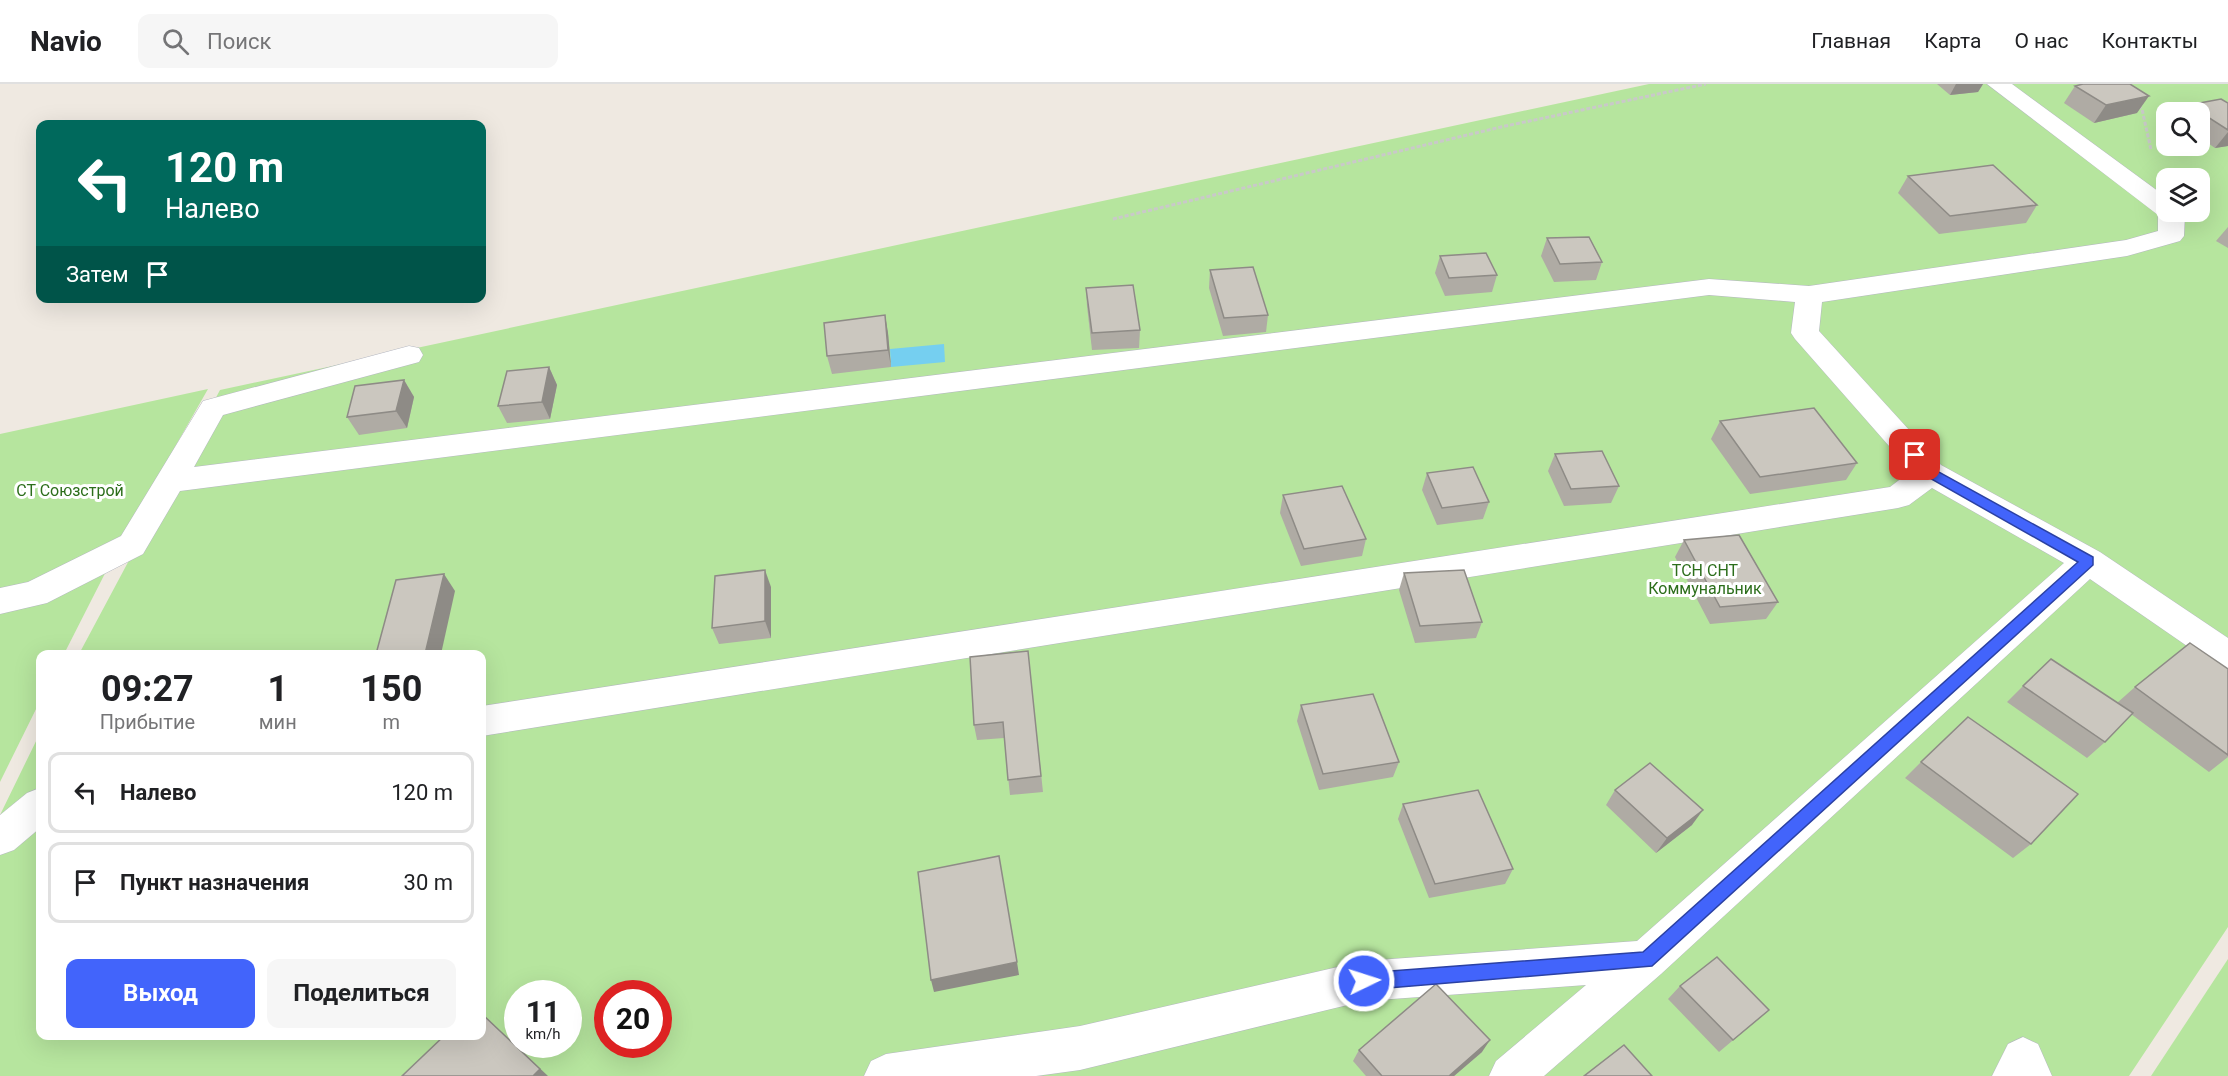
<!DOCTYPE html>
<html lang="ru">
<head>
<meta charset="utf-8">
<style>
  :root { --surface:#fff; --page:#f6f6f6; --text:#202124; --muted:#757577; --line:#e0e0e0; --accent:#4264fb }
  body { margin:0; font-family:Roboto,sans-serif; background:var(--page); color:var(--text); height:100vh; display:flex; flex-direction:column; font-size:22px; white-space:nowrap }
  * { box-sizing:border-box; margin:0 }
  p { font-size:20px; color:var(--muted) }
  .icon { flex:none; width:33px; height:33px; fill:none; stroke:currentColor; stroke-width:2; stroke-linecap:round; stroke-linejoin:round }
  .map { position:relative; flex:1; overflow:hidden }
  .sheet { position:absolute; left:36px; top:566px; width:450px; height:390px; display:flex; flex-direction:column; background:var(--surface); border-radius:12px; box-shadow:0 6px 24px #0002 }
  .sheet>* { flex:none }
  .banner { position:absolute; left:36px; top:36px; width:450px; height:183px; border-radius:12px; box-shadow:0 6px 24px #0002; background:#00695c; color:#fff; overflow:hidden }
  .fabs { position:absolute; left:2156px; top:18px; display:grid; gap:12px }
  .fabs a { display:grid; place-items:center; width:54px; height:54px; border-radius:12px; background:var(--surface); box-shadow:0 6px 24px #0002; font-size:30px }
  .speed { position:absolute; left:504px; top:896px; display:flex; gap:12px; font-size:30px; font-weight:700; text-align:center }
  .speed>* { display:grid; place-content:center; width:78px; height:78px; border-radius:50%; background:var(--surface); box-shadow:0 6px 24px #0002; line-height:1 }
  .speed small { font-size:15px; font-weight:400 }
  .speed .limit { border:9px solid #d22; background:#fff; color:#111 }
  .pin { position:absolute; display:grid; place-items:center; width:51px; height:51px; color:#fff; margin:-26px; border-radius:12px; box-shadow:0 3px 9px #0006 }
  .me { position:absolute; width:66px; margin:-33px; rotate:86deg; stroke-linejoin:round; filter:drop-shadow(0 0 4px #0008) }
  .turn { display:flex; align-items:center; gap:21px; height:126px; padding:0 30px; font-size:27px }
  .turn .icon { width:78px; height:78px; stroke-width:2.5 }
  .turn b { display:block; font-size:42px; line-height:51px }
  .then { display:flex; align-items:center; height:57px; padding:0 30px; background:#0003; gap:12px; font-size:22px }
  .eta { display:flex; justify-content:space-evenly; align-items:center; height:102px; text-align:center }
  .eta b { font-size:36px; font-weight:700; line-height:42px }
  .primary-button { display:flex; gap:12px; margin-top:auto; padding:12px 30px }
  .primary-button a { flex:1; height:69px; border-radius:12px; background:var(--accent); color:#fff; font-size:24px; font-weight:700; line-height:69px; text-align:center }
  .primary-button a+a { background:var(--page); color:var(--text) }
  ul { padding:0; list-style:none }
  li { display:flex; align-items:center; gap:18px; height:81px; margin:0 12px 9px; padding:0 18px; border:3px solid var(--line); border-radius:12px }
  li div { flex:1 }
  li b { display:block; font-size:22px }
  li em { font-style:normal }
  header { display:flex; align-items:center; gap:36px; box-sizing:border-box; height:84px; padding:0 30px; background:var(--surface); border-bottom:2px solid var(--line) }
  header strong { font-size:28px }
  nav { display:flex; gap:33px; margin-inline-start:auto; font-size:21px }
  .search { width:420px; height:54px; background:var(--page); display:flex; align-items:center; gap:15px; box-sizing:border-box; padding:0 21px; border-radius:12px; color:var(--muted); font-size:22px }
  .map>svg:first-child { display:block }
  .green { fill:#b6e59e; fill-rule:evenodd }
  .water { fill:#75cff0 }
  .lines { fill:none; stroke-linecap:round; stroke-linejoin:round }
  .minor-casing { stroke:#b4b7c1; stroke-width:1 }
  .path { stroke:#c9c9c9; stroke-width:3; stroke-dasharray:4 2; stroke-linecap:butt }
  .minor { fill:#fff; fill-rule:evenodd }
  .wall { fill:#afaba4 }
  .shaded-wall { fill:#8e8b86 }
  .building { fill:#cbc7bf; stroke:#8e8b86; stroke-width:1.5 }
  .route { fill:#4264fb; stroke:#2b41a3; stroke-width:1.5 }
  .labels { text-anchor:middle; stroke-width:6; stroke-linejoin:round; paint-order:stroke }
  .park-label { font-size:16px; fill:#2c6e1b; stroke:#fff }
</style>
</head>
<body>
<header>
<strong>Navio</strong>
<div class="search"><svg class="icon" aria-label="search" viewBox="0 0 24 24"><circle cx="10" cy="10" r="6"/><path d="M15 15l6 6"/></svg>Поиск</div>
<nav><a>Главная</a><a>Карта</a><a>О нас</a><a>Контакты</a></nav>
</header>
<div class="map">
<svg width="2228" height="992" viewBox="0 0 2228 992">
  <rect width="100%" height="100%" fill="#efe9e1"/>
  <g class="green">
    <path d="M1649,0H2228V843L2129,992H0V731L40,649V951H482V570H79L220,306ZM2166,28H2199V62H2166ZM2166,94H2199V128H2166ZM518,909H568V960H518ZM608,909H658V960H608Z"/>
    <polygon points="208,305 123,454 64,570 40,570 40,617 0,698 0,350"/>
    <polygon points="2228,875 2228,992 2151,992"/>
  </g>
  <polygon class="water" points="944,260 945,278 891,283 890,265"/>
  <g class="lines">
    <g class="minor-casing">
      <g id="minor">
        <polygon points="1987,0 2012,0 2166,113 2166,128 2183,128 2185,130 2184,152 2180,157 2127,172 1822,218 1819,247 1941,381 2100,468 2228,554 2228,586 2216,582 2090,495 1661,890 1544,992 1489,992 1496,977 1586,901 1364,917 1080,986 1036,992 864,992 871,977 886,970 1080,942 1364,877 1637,857 2064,479 1932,404 1909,421 1898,424 482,652 482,622 1890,403 1911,387 1795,255 1791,249 1795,218 1709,211 180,407 143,470 47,519 0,530 0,504 28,498 121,452 203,317 409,262 419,264 423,271 419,278 223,331 194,383 1709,195 1809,202 2126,156 2158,147 2158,131"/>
        <polygon points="40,704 40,744 14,766 0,771 0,731 27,709"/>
        <polygon points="2023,953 2038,960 2052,992 1992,992 2008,960"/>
      </g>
    </g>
    <g class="path">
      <polyline points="2138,22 2142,25 2151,66"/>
      <polyline points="1113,135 1501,43 1706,0"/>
    </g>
    <use href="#minor" class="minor"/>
  </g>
  <g class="wall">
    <polygon points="1937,0 1983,0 1978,8 1950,11"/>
    <polygon points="2075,2 2137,29 2094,39 2064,19"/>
    <polygon points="2228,19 2228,62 2215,64 2199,53 2199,28 2183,28 2189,21"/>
    <polygon points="1908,92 2037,121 2026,139 1939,150 1898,109"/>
    <polygon points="2228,143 2228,164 2216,157"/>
    <polygon points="1547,154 1602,178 1596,196 1554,198 1541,172"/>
    <polygon points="1440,172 1497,191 1492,208 1445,212 1435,189"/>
    <polygon points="1210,186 1268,231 1266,248 1223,252 1209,204"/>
    <polygon points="1086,204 1140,246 1139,264 1092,266 1087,222"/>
    <polygon points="885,231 888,249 891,283 832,290 827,272"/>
    <polygon points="549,283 557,301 550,335 507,339 498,322"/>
    <polygon points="404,296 414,313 407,344 359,351 347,333"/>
    <polygon points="1720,337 1857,379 1846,396 1750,410 1711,355"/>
    <polygon points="1555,370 1619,402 1611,419 1564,422 1548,387"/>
    <polygon points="1427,389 1489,418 1483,435 1437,441 1422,406"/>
    <polygon points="1283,411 1366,455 1362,472 1301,482 1280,429"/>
    <polygon points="1684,456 1778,518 1766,535 1710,540 1675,473"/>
    <polygon points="1404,489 1482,538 1476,554 1415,559 1399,506"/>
    <polygon points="771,503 771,554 719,560 712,544"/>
    <polygon points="1028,567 1043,708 1010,711 1004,654 977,656 974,641"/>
    <polygon points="2228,585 2228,673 2209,688 2131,630 2105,658 2087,674 2007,618 2023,602 2117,619 2135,603"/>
    <polygon points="1301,621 1399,678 1393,693 1319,706 1297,637"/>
    <polygon points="1921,678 2031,760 2013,774 1905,694"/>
    <polygon points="1615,706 1692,741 1656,769 1606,721"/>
    <polygon points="1403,720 1513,785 1505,800 1429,814 1398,735"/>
    <polygon points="1680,902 1769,926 1719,968 1668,915"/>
    <polygon points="1359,966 1482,968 1454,992 1366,992 1353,977"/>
  </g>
  <g class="shaded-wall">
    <polygon points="1956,0 1983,0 1978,8 1950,11"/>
    <polygon points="2149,12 2137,29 2094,39 2106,21"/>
    <polygon points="2228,48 2228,62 2215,64"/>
    <polygon points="885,231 888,249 891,283 888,266"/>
    <polygon points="549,283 557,301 550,335 542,318"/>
    <polygon points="404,296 414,313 407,344 396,327"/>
    <polygon points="765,486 771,503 771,554 765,537"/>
    <polygon points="444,490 455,507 441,570 425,570"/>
    <polygon points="1703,726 1692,741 1656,769 1667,754"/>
    <polygon points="1017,878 1019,891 934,908 931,896"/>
    <polygon points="482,930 548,992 533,992"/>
    <polygon points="1490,956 1482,968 1454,992 1449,992"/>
  </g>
  <g class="building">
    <polygon points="2083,0 2130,0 2149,12 2106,21 2075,2"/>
    <polygon points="2221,15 2228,19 2228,46 2189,21"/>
    <polygon points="1993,81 2037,121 1950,132 1908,92"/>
    <polygon points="1589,153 1602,178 1560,180 1547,154"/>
    <polygon points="1486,169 1497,191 1449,194 1440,172"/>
    <polygon points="1253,183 1268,231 1224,234 1210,186"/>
    <polygon points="1133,201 1140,246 1092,249 1086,204"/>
    <polygon points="885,231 888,266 827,272 824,239"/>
    <polygon points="549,283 542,318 498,322 507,287"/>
    <polygon points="404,296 396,327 347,333 355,302"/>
    <polygon points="1814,324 1857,379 1760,393 1720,337"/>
    <polygon points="1602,367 1619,402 1571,405 1555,370"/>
    <polygon points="1473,383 1489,418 1442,424 1427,389"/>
    <polygon points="1342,402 1366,455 1304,465 1283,411"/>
    <polygon points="1739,451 1778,518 1720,523 1684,456"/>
    <polygon points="765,486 765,537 712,544 715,492"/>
    <polygon points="1464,486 1482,538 1420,542 1404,489"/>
    <polygon points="444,490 425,570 376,570 396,496"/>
    <polygon points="2190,559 2228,585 2228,671 2135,603"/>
    <polygon points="1028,567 1041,692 1008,696 1003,638 974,641 970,573"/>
    <polygon points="2051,575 2133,629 2105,658 2023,602"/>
    <polygon points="1373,610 1399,678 1323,690 1301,621"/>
    <polygon points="1968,633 2078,710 2031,760 1921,678"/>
    <polygon points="1650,679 1703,726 1667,754 1615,706"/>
    <polygon points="1478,706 1513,785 1435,800 1403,720"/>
    <polygon points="999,772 1017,878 931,896 918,788"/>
    <polygon points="1717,873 1769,926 1733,956 1680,902"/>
    <polygon points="1436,900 1490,956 1449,992 1382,992 1359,966"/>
    <polygon points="482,930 540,985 533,992 402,992 445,951 482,951"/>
    <polygon points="1624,961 1652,992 1584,992"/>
  </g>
  <polygon class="route" points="1915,367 1935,386 2093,473 2093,481 1652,882 1364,906 1358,903 1355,897 1358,891 1364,889 1643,868 2078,478 1926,392 1908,371"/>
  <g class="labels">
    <g class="park-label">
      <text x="70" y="412">СТ Союзстрой</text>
      <text x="1705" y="492">ТСН СНТ<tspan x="1705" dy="18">Коммунальник</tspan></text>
    </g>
  </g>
</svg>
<div class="fabs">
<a><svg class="icon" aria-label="search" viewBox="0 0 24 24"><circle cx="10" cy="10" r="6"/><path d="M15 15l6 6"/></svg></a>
<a><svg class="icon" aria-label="layers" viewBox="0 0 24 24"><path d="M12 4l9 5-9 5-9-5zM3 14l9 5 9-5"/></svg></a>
</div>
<div class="speed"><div>11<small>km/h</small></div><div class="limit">20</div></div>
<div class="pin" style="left:1915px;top:371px;background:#d93025"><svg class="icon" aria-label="arrive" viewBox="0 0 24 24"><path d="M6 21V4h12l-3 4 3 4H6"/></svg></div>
<svg class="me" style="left:1364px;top:897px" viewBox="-20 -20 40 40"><circle r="17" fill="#4264fb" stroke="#fff" stroke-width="3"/><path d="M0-11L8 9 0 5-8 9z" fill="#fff"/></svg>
<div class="banner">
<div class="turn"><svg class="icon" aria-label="left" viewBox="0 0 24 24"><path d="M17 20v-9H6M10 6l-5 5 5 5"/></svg><div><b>120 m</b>Налево</div></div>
<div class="then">Затем<svg class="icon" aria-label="arrive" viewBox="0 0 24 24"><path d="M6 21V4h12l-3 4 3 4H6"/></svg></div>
</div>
<section class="sheet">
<div class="eta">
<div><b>09:27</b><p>Прибытие</p></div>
<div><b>1</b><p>мин</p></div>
<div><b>150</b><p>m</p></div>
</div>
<ul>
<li><svg class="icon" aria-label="left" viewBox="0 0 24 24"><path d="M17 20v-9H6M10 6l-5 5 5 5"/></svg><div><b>Налево</b></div><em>120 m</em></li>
<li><svg class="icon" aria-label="arrive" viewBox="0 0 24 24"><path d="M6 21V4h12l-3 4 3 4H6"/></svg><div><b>Пункт назначения</b></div><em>30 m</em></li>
</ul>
<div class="primary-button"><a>Выход</a><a>Поделиться</a></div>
</section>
</div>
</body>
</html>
